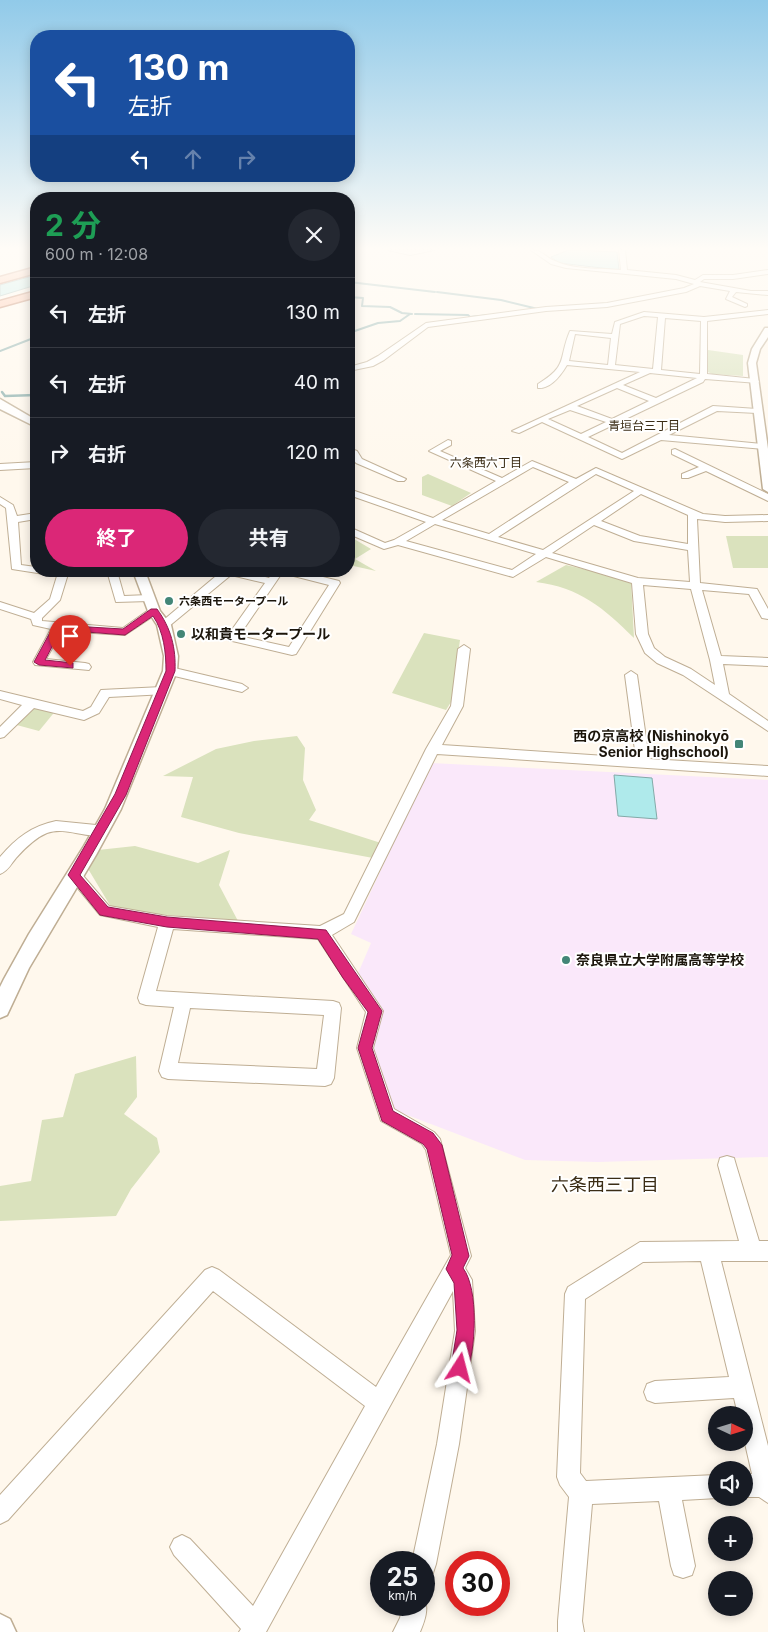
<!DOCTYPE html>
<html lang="ja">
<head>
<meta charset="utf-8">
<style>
  :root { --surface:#171b24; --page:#242831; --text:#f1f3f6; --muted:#9ea1a6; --line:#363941; --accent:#db2777 }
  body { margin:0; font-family:Inter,"Noto Sans JP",sans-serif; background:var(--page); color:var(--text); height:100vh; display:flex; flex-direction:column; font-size:19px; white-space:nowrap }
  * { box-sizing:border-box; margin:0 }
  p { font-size:16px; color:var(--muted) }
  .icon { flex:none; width:28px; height:28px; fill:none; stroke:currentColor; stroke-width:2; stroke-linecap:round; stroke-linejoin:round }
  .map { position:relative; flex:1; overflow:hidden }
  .details { position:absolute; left:30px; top:192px; width:325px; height:385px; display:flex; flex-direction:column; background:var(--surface); border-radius:20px; box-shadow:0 2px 12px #0003 }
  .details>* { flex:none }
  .top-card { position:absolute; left:30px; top:30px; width:325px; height:152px; border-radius:20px; box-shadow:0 2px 12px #0003; background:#1a4fa0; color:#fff; overflow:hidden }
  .needle { width:32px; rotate:94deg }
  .tools { position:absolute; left:708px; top:1406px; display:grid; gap:10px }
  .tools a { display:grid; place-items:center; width:45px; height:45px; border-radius:50%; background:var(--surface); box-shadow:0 2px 12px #0003; font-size:25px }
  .speed { position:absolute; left:370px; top:1551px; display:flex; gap:10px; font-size:25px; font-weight:700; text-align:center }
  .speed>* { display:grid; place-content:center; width:65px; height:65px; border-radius:50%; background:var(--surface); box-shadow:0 2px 12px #0003; line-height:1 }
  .speed small { font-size:12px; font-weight:400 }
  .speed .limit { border:8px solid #d22; background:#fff; color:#111 }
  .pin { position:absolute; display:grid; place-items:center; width:42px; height:42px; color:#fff; margin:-51px -21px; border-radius:50% 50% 50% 0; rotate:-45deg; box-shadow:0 0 5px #0007 }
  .pin .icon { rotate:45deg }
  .me { position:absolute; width:55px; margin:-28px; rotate:9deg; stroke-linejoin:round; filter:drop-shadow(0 0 4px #0008) }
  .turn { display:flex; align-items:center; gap:18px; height:105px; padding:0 15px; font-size:22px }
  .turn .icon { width:65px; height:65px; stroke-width:2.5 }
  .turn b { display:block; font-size:35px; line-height:42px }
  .lanes { display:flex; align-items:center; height:48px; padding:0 15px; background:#0003; justify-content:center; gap:25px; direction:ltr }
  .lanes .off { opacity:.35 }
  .round { display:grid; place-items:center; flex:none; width:52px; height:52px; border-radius:26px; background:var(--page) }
  .overview { display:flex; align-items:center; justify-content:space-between; height:85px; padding:0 15px }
  h1 { font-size:30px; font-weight:700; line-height:38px; color:#1e9e55 }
  .cta { display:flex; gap:10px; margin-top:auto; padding:10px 15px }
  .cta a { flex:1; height:58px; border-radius:30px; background:var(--accent); color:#fff; font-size:20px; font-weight:700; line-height:58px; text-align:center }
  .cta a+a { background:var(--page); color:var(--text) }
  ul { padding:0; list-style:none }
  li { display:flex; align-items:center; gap:15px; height:70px; padding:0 15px; border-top:1px solid var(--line) }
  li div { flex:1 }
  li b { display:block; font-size:19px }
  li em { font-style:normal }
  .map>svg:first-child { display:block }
  .education { fill:#fae8fa }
  .green { fill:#dae2bd }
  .water { fill:#afeaeb; stroke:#83aaa8 }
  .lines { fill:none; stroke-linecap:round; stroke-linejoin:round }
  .stream-far1 { stroke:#83aaa8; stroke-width:2 }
  .stream { stroke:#83aaa8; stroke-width:2.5 }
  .minor-casing { stroke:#bfae94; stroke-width:2 }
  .tertiary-casing { stroke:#bfae94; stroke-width:3 }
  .primary-casing { stroke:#af5a32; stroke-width:3 }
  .minor { fill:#fff; fill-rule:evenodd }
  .tertiary { fill:#fff; fill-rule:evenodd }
  .primary { fill:#feb291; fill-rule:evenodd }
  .route { fill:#db2777; stroke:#8e194d }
  .poi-dot { fill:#438677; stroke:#fff; stroke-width:2 }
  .labels { text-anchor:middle; stroke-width:4; stroke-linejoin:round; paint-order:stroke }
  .far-poi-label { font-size:11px; font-weight:bold; fill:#1c160c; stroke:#fff; text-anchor:start }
  .far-neighbourhood-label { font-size:12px; fill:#3b2d16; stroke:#fff }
  .poi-label { font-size:14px; font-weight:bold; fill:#1c160c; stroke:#fff; text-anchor:start }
  .near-neighbourhood-label { font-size:18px; fill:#3b2d16; stroke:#fff }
</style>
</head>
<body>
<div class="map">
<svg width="768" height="1632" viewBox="0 0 768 1632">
  <rect width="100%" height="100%" fill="#fff8ed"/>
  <polygon class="education" points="431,763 768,780 768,1157 598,1162 525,1160 389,1108 369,1047 377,1014 356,978 371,943 351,934"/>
  <g class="green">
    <polygon points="708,350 743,355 743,376 712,374 708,372"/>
    <polygon points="428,474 471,493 452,506 422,495 422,477"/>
    <polygon points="349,536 371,549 355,559 376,571 349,565"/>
    <polygon points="726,536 768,536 768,568 733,568"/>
    <path d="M566,565L631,580L634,638C605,609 579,587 536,582Z"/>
    <polygon points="424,633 460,640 451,702 446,710 392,693"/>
    <polygon points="34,704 57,709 39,731 13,724"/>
    <polygon points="297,736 305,748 303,780 316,810 309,820 381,843 373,858 239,833 181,817 193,777 163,776 216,749 254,741"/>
    <polygon points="135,846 198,863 230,850 219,885 238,921 157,914 111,907 87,867 98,850"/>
    <polygon points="136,1056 137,1097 124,1114 157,1138 160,1152 131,1189 116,1216 0,1221 0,1186 31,1181 42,1120 63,1117 75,1074"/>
  </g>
  <g class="water">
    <polygon points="569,250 617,252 619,270 559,263 551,257"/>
    <polygon points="36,275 36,285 0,296 0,285"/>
    <polygon points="614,775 652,778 657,819 618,816"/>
  </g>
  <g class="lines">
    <g class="stream-far1">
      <polyline points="349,282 435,292"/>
      <polyline points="437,292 501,300 538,309"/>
      <polyline points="349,297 363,298 362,306 390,307 402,313 412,314"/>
      <polyline points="415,314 468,315 470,317 490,315"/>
      <polyline points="349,333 378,323 400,321 410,314"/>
      <polyline points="0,351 36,337"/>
    </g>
    <polyline class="stream" points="2,392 5,396 36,395"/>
    <g class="minor-casing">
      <g id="minor">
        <polygon points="388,250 434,250 410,255"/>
        <path d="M531,250C541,249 546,258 555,261C574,270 600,268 621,270L619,250H625L627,270L676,275L695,280L703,275H733L768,270V274L733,279H704L700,282L751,291H768V295L736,292L732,297L747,304V306L745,307L726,299L730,291L700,286L686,292L607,307L546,311L428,327L384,360L373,366L349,371V367L367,362L378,356L426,323L546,307L607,303L684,288L694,284L676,279L566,268L551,264Z"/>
        <path d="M768,310V314L707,321V374L755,379L759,381L758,383L705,379L703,382L588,437L622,453L713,406L757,409L761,411L757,413L717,411L669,435L762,444L765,445V449L661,440L622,459L542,422L519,433L512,431L640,372L567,365C561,375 551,389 538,388V384C569,365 558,359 570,331L612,334L615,322L644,312L704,317ZM644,316L658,317L653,369L615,365L620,324ZM665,318L701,321L700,374L661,370ZM575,334L611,338L608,365L569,361ZM650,373L697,378L656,398L623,385ZM617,388L649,401L612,419L577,406ZM570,410L606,422L581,434L548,419Z"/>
        <path d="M448,440L451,441V445L440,451L502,478L532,461L576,479L596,468L703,514L725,516L768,515V521L725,522L697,519L700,583L757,589L768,609V619L762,618L749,594L702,590L721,656L768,658V666L723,664L729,694L768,721V731L683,675L657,663L645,653L636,634L632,583L546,557L513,577L398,545L384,549L349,534V527L385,543L394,540L426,522L349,495V489L433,518L496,481L429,451ZM533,467L569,482L489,534L442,520ZM596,474L634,491L543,550L498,537ZM641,494L688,515V544L640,536L601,521ZM435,524L536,554L512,570L406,541ZM594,525L634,541L688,550L690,582L638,578L552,553ZM643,585L691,589L710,660L715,685L691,669L665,657L654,648L648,634Z"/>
        <polygon points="349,448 357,451 362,459 406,479 404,481 398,481 356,463 349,454"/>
        <polygon points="675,449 768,494 768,501 706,471 688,478 682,478 682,474 699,467 672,454 672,450"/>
        <polygon points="36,462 36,468 0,470 0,464"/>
        <polygon points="0,497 13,505 17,516 36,513 36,519 18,522 21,565 36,567 36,571 64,571 68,574 60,600 42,618 42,621 123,628 150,609 158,609 159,611 158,613 125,635 62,631 46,659 85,663 89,664 91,667 89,670 35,665 33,662 51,629 33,625 31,619 0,609 0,602 34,613 50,599 57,576 12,569 6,508 0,504"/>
        <polygon points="107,571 117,571 124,596 149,595 154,598 149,601 116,602"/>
        <path d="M222,571H242L269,578L274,571H299L339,581L340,583L296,654L292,655L228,640L226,638L265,583L231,575L168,627H160L158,625L160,623ZM282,573L329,585L289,647L239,636Z"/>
        <path d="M464,645L470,649L463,706L442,745L636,758L625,675L631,671L637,675L649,759L768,766V776L437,754L354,922L332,935L383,1011L373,1048L394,1109L434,1132L440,1139L471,1256L465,1268L472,1280L475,1331L459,1444L436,1564L433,1573L424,1576V1562H412L437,1444L455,1331L453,1291L266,1632H239L241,1629L174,1555L170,1547L174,1539L182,1535L190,1539L253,1606L365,1406L213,1291L8,1520L0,1524V1495L205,1270L212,1267L219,1270L376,1387L451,1255L426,1150L422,1144L381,1121L357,1048L366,1012L318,939L173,929L156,991L333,1001L339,1003L341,1008L334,1078L331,1084L325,1086L168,1079L162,1077L159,1071L174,1007L146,1005L140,1003L138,998L158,927L100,915L67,875L69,871L74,869L79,871L109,906L167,916L320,926L344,914L426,749L451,706L458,649ZM190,1008L324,1015L317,1069L178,1063Z"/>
        <polygon points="170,667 242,684 248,688 242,692 166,674 164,671"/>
        <polygon points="162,687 166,688 168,691 166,694 109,697 99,713 84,720 34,708 4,737 0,738 0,727 22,705 0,699 0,691 83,711 91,707 101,690"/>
        <path d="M56,821L106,826L108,830L106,834C86,840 67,826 47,833C35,838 25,848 16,858C11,864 8,871 0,874V857C16,838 32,826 56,821Z"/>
        <polygon points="727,1156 734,1158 736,1165 759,1241 768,1241 768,1261 721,1261 768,1446 768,1503 759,1497 744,1497 744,1475 752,1474 744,1439 744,1415 738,1415 734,1398 655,1403 647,1400 644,1392 647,1384 655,1381 729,1377 701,1261 643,1262 585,1299 580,1473 586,1481 716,1475 716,1498 718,1498 682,1500 695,1566 692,1575 683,1578 674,1575 671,1566 659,1501 592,1504 582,1621 584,1632 558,1632 558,1621 569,1497 560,1485 557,1477 565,1294 568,1287 640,1242 739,1241 718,1165 720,1158"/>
        <path d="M424,1596C429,1609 425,1620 420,1632H393L400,1618L403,1605H424Z"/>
      </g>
    </g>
    <g class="tertiary-casing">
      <g id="tertiary">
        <polygon points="765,328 768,328 768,337 760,349 756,363 768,449 768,492 763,489 748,363 752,349"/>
        <polygon points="0,399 36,420 36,427 0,409"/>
        <polygon points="133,571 145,571 160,611 171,625 178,656 177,671 121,809 96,855 29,968 7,1015 0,1018 0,987 4,979 29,934 84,846 105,809 163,671 164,656 157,625 148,611"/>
        <polygon points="0,1614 10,1619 16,1632 0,1632"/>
      </g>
    </g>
    <g class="primary-casing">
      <g id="primary">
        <polygon points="36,267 36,273 0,283 0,277"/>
        <polygon points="36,291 36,297 0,307 0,301"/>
      </g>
    </g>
    <use href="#minor" class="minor"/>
    <use href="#tertiary" class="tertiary"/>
    <use href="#primary" class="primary"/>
  </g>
  <linearGradient id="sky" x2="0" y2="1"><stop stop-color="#91cae9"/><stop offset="0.52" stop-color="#fffcf7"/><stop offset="1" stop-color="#fffcf7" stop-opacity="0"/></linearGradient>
  <rect width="768" height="478" fill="url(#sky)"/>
  <path class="route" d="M151,609H157C171,628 176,648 175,671L126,795L80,875L108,907L167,917L326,930L382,1011L372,1048L393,1111L433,1133L442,1145L469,1256L463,1268C479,1289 476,1351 466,1375L460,1377L453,1375L451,1368L457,1330L454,1283L446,1269L452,1255L427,1149L423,1144L382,1121L358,1048L368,1012L343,978L318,939L167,927L105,916L100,915L68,875L115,794L166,671C166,653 164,632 153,616L125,635L61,630L45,660L73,663V668L39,665L34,662L54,625L123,629Z"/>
  <g class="poi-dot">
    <circle cx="169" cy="601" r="5"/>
    <circle cx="181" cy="634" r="5"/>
    <rect x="734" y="739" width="10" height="10" rx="2.5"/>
    <circle cx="566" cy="960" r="5"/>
  </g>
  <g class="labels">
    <g class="far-poi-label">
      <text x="179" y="605">六条西モータープール</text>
    </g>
    <g class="far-neighbourhood-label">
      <text x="644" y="430">青垣台三丁目</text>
      <text x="486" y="467">六条西六丁目</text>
    </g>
    <g class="poi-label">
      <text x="191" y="639">以和貴モータープール</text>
      <text x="729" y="741" text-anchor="end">西の京高校 (Nishinokyō<tspan x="729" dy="16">Senior Highschool)</tspan></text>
      <text x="576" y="965">奈良県立大学附属高等学校</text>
    </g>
    <g class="near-neighbourhood-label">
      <text x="605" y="1191">六条西三丁目</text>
    </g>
  </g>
</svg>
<div class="tools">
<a><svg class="needle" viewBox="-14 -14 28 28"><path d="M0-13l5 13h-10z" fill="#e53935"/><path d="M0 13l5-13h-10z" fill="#9ea1a6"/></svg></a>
<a><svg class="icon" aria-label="sound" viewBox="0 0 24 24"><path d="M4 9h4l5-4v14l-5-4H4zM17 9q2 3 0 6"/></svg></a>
<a>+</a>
<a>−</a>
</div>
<div class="speed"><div>25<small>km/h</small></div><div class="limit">30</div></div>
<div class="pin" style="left:70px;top:666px;background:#d93025"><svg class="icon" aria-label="arrive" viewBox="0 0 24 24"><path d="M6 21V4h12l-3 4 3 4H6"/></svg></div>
<svg class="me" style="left:460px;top:1368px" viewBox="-20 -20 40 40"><path d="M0-17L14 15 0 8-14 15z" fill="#db2777" stroke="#fff" stroke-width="4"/></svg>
<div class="top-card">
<div class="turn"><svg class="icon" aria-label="left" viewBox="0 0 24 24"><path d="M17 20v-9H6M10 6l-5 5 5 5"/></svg><div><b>130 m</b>左折</div></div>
<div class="lanes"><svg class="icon" aria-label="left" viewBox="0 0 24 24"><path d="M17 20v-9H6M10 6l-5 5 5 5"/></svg><svg class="icon off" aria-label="ahead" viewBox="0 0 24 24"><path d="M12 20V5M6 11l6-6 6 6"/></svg><svg class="icon off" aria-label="right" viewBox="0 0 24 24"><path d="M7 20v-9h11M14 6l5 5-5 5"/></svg></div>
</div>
<section class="details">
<div class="overview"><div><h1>2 分</h1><p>600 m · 12:08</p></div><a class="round"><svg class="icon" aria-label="close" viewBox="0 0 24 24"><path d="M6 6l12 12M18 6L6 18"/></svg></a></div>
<ul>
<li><svg class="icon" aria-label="left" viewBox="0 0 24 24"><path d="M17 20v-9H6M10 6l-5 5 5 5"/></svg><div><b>左折</b></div><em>130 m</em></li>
<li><svg class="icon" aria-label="left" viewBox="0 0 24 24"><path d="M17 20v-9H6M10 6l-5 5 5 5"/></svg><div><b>左折</b></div><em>40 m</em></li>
<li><svg class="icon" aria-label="right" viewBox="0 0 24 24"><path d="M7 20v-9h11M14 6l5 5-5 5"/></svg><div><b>右折</b></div><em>120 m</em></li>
</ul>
<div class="cta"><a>終了</a><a>共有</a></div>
</section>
</div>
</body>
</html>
